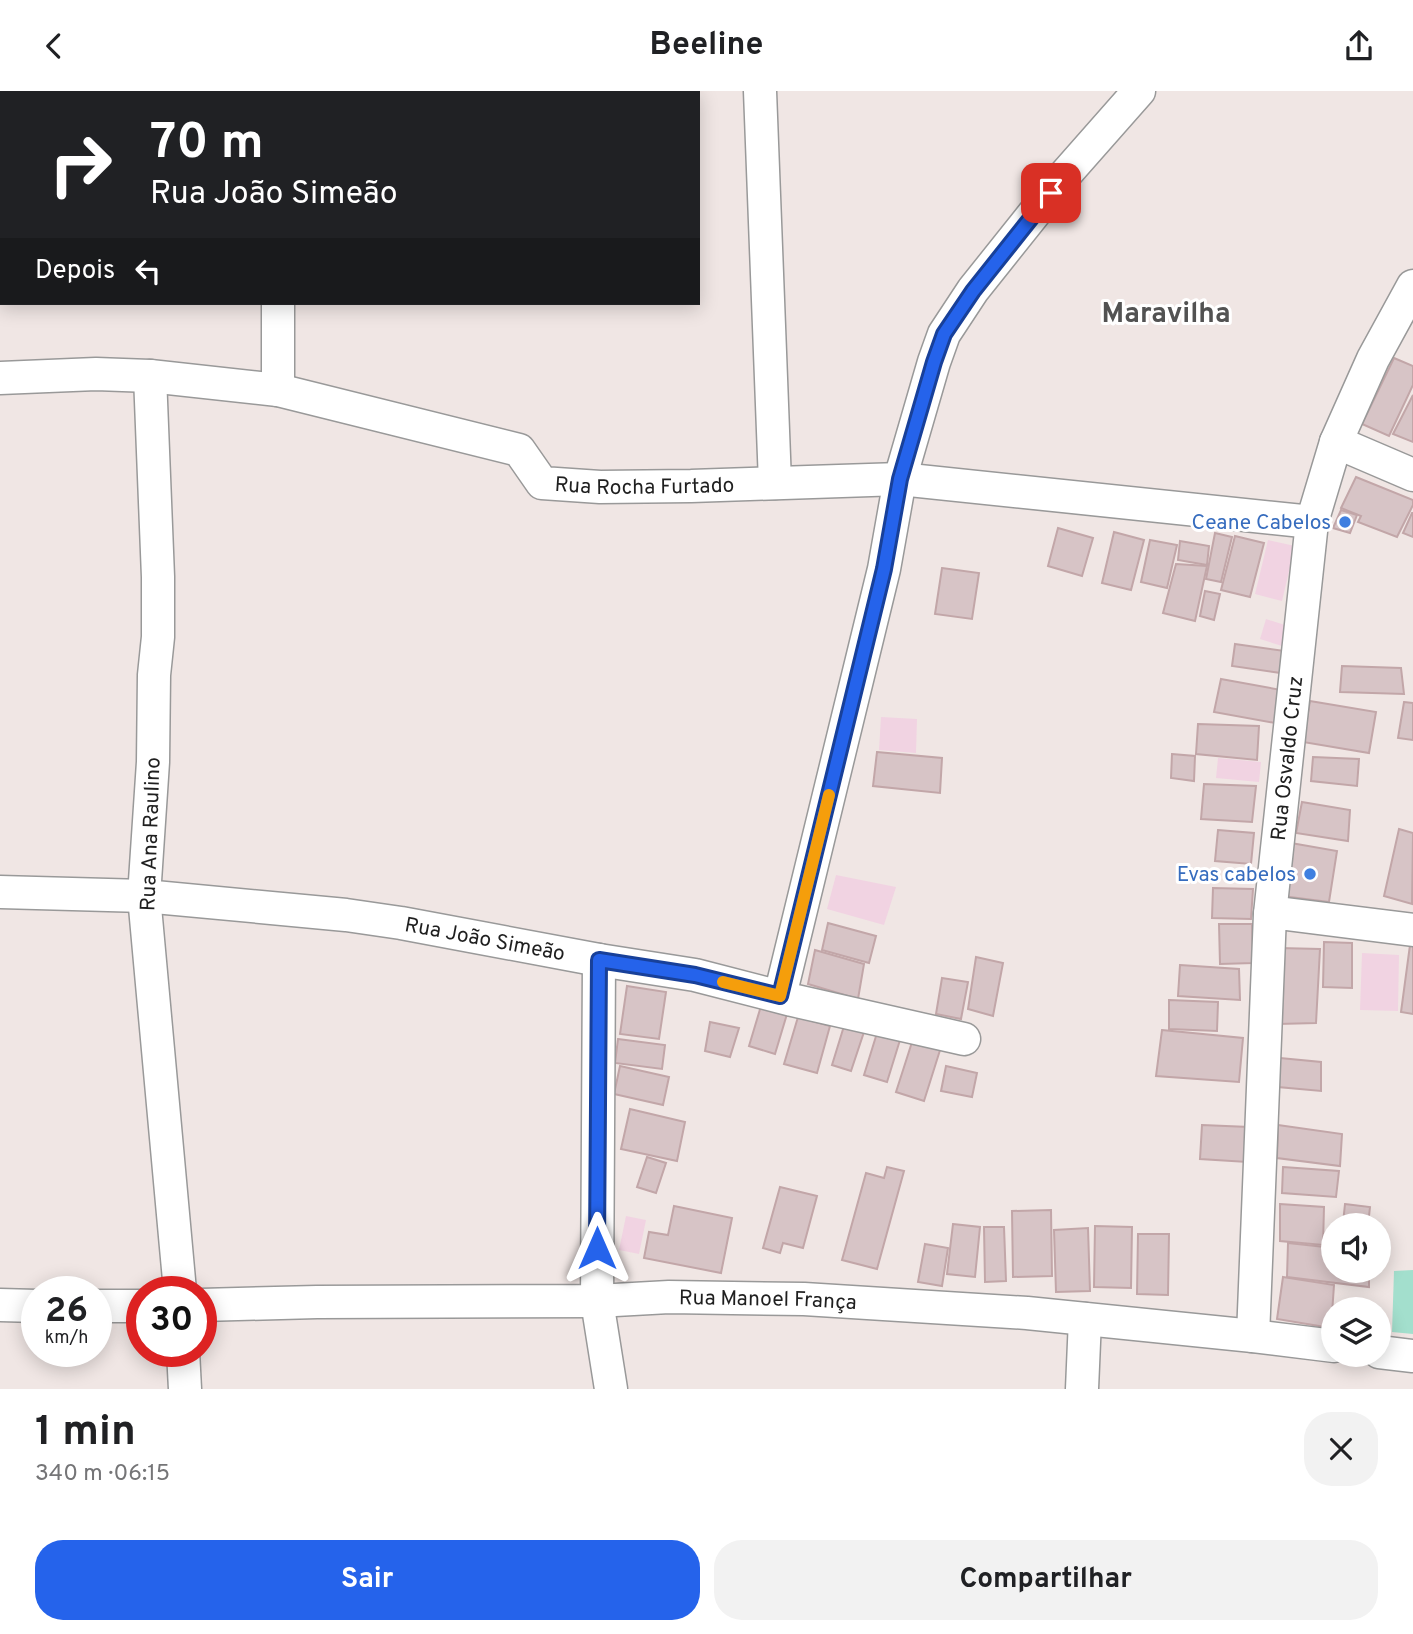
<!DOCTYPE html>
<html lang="pt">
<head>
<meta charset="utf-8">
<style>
  :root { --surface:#fff; --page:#f2f2f2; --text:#202124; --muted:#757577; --accent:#2563eb }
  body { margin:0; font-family:Overpass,sans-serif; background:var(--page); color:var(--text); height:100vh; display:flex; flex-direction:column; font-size:26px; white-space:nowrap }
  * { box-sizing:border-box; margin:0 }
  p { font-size:23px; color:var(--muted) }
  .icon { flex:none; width:38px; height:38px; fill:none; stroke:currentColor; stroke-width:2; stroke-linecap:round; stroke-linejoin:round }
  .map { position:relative; height:1298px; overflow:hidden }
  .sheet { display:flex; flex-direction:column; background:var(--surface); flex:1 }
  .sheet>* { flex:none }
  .guide { position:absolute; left:0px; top:0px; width:700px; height:214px; box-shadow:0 4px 18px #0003; background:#202124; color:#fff; overflow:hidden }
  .fabs { position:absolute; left:1321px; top:1122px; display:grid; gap:14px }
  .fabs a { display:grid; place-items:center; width:70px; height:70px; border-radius:50%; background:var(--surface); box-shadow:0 4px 18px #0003; font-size:35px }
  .speed { position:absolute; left:21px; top:1185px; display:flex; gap:14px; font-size:35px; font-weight:700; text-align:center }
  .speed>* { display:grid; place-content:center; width:91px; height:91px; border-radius:50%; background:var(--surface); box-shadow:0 4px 18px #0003; line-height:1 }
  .speed small { font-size:18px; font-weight:400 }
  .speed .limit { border:10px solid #d22; background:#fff; color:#111 }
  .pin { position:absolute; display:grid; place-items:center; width:60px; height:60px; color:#fff; margin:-30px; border-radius:14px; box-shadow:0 4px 10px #0006 }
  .me { position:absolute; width:77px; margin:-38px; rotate:0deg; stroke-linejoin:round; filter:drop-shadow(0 0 5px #0008) }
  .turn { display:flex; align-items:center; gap:24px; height:147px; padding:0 35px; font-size:32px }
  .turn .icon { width:91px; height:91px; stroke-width:2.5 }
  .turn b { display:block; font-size:49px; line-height:60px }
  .then { display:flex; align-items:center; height:66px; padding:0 35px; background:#0003; gap:14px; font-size:26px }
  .round { display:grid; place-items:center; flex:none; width:74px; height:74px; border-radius:28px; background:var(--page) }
  .summary { display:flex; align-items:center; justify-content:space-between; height:119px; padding:0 35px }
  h1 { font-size:42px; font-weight:700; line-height:52px }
  .action { display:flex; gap:14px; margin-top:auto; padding:14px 35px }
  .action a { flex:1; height:80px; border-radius:28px; background:var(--accent); color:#fff; font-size:28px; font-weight:700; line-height:80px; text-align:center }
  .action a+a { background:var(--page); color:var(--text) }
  header { display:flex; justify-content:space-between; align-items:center; height:91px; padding:0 35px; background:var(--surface); font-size:32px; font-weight:700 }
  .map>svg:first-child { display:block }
  .commercial { fill:#f1d3e2 }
  .water { fill:#a3dfcd }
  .building { fill:#d7c4c6; stroke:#c2a6a8; stroke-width:2 }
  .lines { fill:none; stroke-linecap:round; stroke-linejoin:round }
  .minor-casing { stroke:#999; stroke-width:35 }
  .minor { stroke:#fff; stroke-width:32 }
  .route-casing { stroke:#184099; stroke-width:18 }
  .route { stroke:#2563eb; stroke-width:12 }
  .slow { stroke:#f59e0b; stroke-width:12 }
  .shop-dot { fill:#3f7fe0; stroke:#fff; stroke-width:2.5 }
  .labels { text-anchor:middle; stroke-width:6; stroke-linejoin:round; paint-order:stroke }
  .street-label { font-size:21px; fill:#1f1f1f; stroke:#fff }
  .shop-label { font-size:21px; fill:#366cbe; stroke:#fff; text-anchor:end }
  .district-label { font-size:28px; font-weight:bold; fill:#525252; stroke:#fff }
</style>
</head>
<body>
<header><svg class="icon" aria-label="back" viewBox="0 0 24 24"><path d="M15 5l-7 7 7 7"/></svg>Beeline<svg class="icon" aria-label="share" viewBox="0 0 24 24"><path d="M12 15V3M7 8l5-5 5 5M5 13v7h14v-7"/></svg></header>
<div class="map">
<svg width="1413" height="1298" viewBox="0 0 1413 1298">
  <rect width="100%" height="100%" fill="#f0e6e4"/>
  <g class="commercial">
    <polygon points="1268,449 1295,455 1282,510 1255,503"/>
    <polygon points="1266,528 1288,535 1282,555 1260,548"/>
    <polygon points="881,626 917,628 916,662 879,659"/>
    <polygon points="1218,667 1261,671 1259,691 1216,687"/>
    <polygon points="836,784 896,796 884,834 827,818"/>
    <polygon points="1362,862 1399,864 1398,920 1360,919"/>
    <polygon points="626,1125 646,1129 639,1163 619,1159"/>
  </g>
  <polygon class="water" points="1413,1179 1413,1243 1392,1241 1394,1180"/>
  <g class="building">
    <polygon points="1394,267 1413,275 1413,294 1389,345 1362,333"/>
    <polygon points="1413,304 1413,351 1393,343"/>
    <polygon points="1356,386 1413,409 1413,414 1397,446 1358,431 1361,425 1341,417"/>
    <polygon points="1341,419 1357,424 1350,442 1333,437"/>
    <polygon points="1412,422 1413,422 1413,446 1403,442"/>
    <polygon points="1058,437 1093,447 1082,485 1048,475"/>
    <polygon points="1114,441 1144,449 1131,499 1102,492"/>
    <polygon points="1215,442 1232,446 1221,491 1206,488"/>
    <polygon points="1235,445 1264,452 1250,506 1221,499"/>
    <polygon points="1150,449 1177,454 1167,497 1141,491"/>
    <polygon points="1180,450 1209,455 1207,474 1178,469"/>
    <polygon points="1176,473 1207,475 1195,530 1163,522"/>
    <polygon points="942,477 979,482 972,528 935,523"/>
    <polygon points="1205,500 1220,503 1214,529 1200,525"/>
    <polygon points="1235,553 1285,560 1281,582 1232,575"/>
    <polygon points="1342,575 1401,577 1404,603 1340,601"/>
    <polygon points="1221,588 1281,599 1275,632 1214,621"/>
    <polygon points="1310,610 1376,621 1369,662 1303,651"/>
    <polygon points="1404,611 1413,612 1413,649 1398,647"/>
    <polygon points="1198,633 1259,635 1257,669 1196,663"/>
    <polygon points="877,661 942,667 940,702 873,695"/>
    <polygon points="1172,663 1195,665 1194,690 1171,687"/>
    <polygon points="1313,666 1359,668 1357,695 1311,690"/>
    <polygon points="1204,693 1256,695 1252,731 1201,728"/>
    <polygon points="1302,711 1350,719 1348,750 1296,742"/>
    <polygon points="1399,738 1413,742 1412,813 1384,805"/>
    <polygon points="1218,739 1254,742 1251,773 1215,770"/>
    <polygon points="1291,752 1337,760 1329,811 1282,805"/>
    <polygon points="1213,797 1253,798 1251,828 1212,827"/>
    <polygon points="828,832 876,845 869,872 822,859"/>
    <polygon points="1219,833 1252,833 1253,872 1220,873"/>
    <polygon points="1324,851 1352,852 1352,897 1323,896"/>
    <polygon points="1410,854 1413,854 1413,923 1401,921"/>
    <polygon points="1279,857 1320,858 1316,932 1278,933"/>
    <polygon points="815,859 864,873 858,908 808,893"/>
    <polygon points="976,866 1003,872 993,925 968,918"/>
    <polygon points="1180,874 1239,878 1240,909 1178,905"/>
    <polygon points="942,887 968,891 961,928 936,923"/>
    <polygon points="627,895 666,901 659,948 620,943"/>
    <polygon points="1169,909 1218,911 1217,940 1169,938"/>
    <polygon points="761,915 787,923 775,963 749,955"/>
    <polygon points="798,926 830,935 817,982 784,973"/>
    <polygon points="710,931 739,937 730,966 705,960"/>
    <polygon points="844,935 864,941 851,980 832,974"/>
    <polygon points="1162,939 1243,947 1239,991 1156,985"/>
    <polygon points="877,942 900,949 887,991 864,984"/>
    <polygon points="618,948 665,954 662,978 615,972"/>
    <polygon points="913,948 941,956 924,1010 896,1001"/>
    <polygon points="1280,967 1321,971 1321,1000 1278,996"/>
    <polygon points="620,975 669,986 663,1014 614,1003"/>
    <polygon points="946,975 977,982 972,1006 941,1000"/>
    <polygon points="630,1018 685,1031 677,1070 621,1058"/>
    <polygon points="1202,1034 1249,1036 1247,1071 1200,1068"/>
    <polygon points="1278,1034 1342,1043 1340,1075 1277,1067"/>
    <polygon points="647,1066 666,1072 656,1102 637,1096"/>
    <polygon points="887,1076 904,1080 877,1178 842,1169 866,1082 884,1087"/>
    <polygon points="1283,1076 1339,1080 1336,1106 1282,1102"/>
    <polygon points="780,1096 817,1105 803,1157 783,1152 780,1162 763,1157"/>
    <polygon points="1280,1113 1324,1116 1323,1154 1280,1150"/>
    <polygon points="1345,1113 1370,1116 1368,1134 1343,1132"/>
    <polygon points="674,1115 732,1127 721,1182 644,1167 649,1141 668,1144"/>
    <polygon points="1051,1119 1052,1185 1013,1186 1012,1120"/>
    <polygon points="953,1133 980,1136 975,1186 947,1183"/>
    <polygon points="1095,1135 1132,1136 1131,1197 1094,1196"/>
    <polygon points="984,1136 1004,1136 1006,1190 985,1191"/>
    <polygon points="1088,1137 1090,1200 1056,1201 1054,1139"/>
    <polygon points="1138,1143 1169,1143 1168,1204 1137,1203"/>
    <polygon points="1288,1152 1334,1157 1334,1180 1369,1180 1369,1196 1287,1186"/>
    <polygon points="925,1153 948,1157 942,1195 918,1191"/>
    <polygon points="1283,1186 1334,1194 1331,1237 1277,1228"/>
  </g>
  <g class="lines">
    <g class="minor-casing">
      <g id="minor">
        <polyline points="277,0 277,2"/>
        <polyline points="760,0 775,392"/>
        <polyline points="278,212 278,299"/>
        <polyline points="150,285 158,486 158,546 154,584 153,671 144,805 180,1200"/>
        <path id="s1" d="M0,287L96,283L150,285L278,299L519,359L542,392L600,396L691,395L900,388L1312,431"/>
        <polyline points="1336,351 1413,384"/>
        <path id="s2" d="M0,801L144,805L346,824L401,832L599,869L695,884L792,909L964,948"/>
        <polyline points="1270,823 1286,823 1413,839"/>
        <polyline points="599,869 597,1210 611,1298"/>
        <polyline points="780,905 884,478 900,388 934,271 944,243 973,199 1064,85 1139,0"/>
        <polyline points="0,1214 37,1215"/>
        <path id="s3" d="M201,1214L317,1211L597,1210L669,1206L804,1208L1027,1222L1253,1245L1334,1255"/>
        <polyline points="96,1215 142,1215"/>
        <path id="s4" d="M1253,1245L1270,823L1312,431L1336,351L1373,268L1413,195"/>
        <polyline points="183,1260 185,1298"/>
        <polyline points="1379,1261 1413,1265"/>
        <polyline points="1082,1298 1085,1228"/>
      </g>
    </g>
    <use href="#minor" class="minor"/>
  </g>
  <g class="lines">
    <g class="route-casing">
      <polyline id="route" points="597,1157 599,869 695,884 780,905 884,478 900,388 934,271 944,243 973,200 1051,102"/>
    </g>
    <use href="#route" class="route"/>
    <polyline class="slow" points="723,891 780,905 829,704"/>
  </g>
  <g class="shop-dot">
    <circle cx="1345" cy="431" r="7"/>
    <circle cx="1310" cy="783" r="7"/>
  </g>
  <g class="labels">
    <g class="street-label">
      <text dy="7" stroke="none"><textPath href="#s1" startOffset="670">Rua Rocha Furtado</textPath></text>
      <text dy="7" stroke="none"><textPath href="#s4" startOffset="579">Rua Osvaldo Cruz</textPath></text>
      <text transform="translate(150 743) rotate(-88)" y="7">Rua Ana Raulino</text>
      <text dy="7" stroke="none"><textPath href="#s2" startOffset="488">Rua João Simeão</textPath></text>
      <text dy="7" stroke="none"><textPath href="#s3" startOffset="567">Rua Manoel França</textPath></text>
    </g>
    <g class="shop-label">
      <text x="1331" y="438">Ceane Cabelos</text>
      <text x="1296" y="790">Evas cabelos</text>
    </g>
    <g class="district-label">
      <text x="1166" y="231">Maravilha</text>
    </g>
  </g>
</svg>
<div class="fabs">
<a><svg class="icon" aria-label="sound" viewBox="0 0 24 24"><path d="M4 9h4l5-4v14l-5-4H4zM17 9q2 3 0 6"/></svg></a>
<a><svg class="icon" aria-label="layers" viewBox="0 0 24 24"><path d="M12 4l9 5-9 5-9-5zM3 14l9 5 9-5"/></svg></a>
</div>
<div class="speed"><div>26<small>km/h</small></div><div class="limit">30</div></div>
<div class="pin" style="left:1051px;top:102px;background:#d93025"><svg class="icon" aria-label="arrive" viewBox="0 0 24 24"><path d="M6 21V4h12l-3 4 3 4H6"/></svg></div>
<svg class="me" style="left:597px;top:1157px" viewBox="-20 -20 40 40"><path d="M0-17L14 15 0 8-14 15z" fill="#2563eb" stroke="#fff" stroke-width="4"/></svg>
<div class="guide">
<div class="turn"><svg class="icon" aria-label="right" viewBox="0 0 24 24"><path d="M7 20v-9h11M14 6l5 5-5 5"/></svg><div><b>70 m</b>Rua João Simeão</div></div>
<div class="then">Depois<svg class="icon" aria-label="left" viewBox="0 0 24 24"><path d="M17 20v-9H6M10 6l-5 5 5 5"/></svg></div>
</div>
</div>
<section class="sheet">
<div class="summary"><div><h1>1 min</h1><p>340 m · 06:15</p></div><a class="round"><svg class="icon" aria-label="close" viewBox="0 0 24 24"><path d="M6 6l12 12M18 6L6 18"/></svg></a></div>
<div class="action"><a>Sair</a><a>Compartilhar</a></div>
</section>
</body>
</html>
